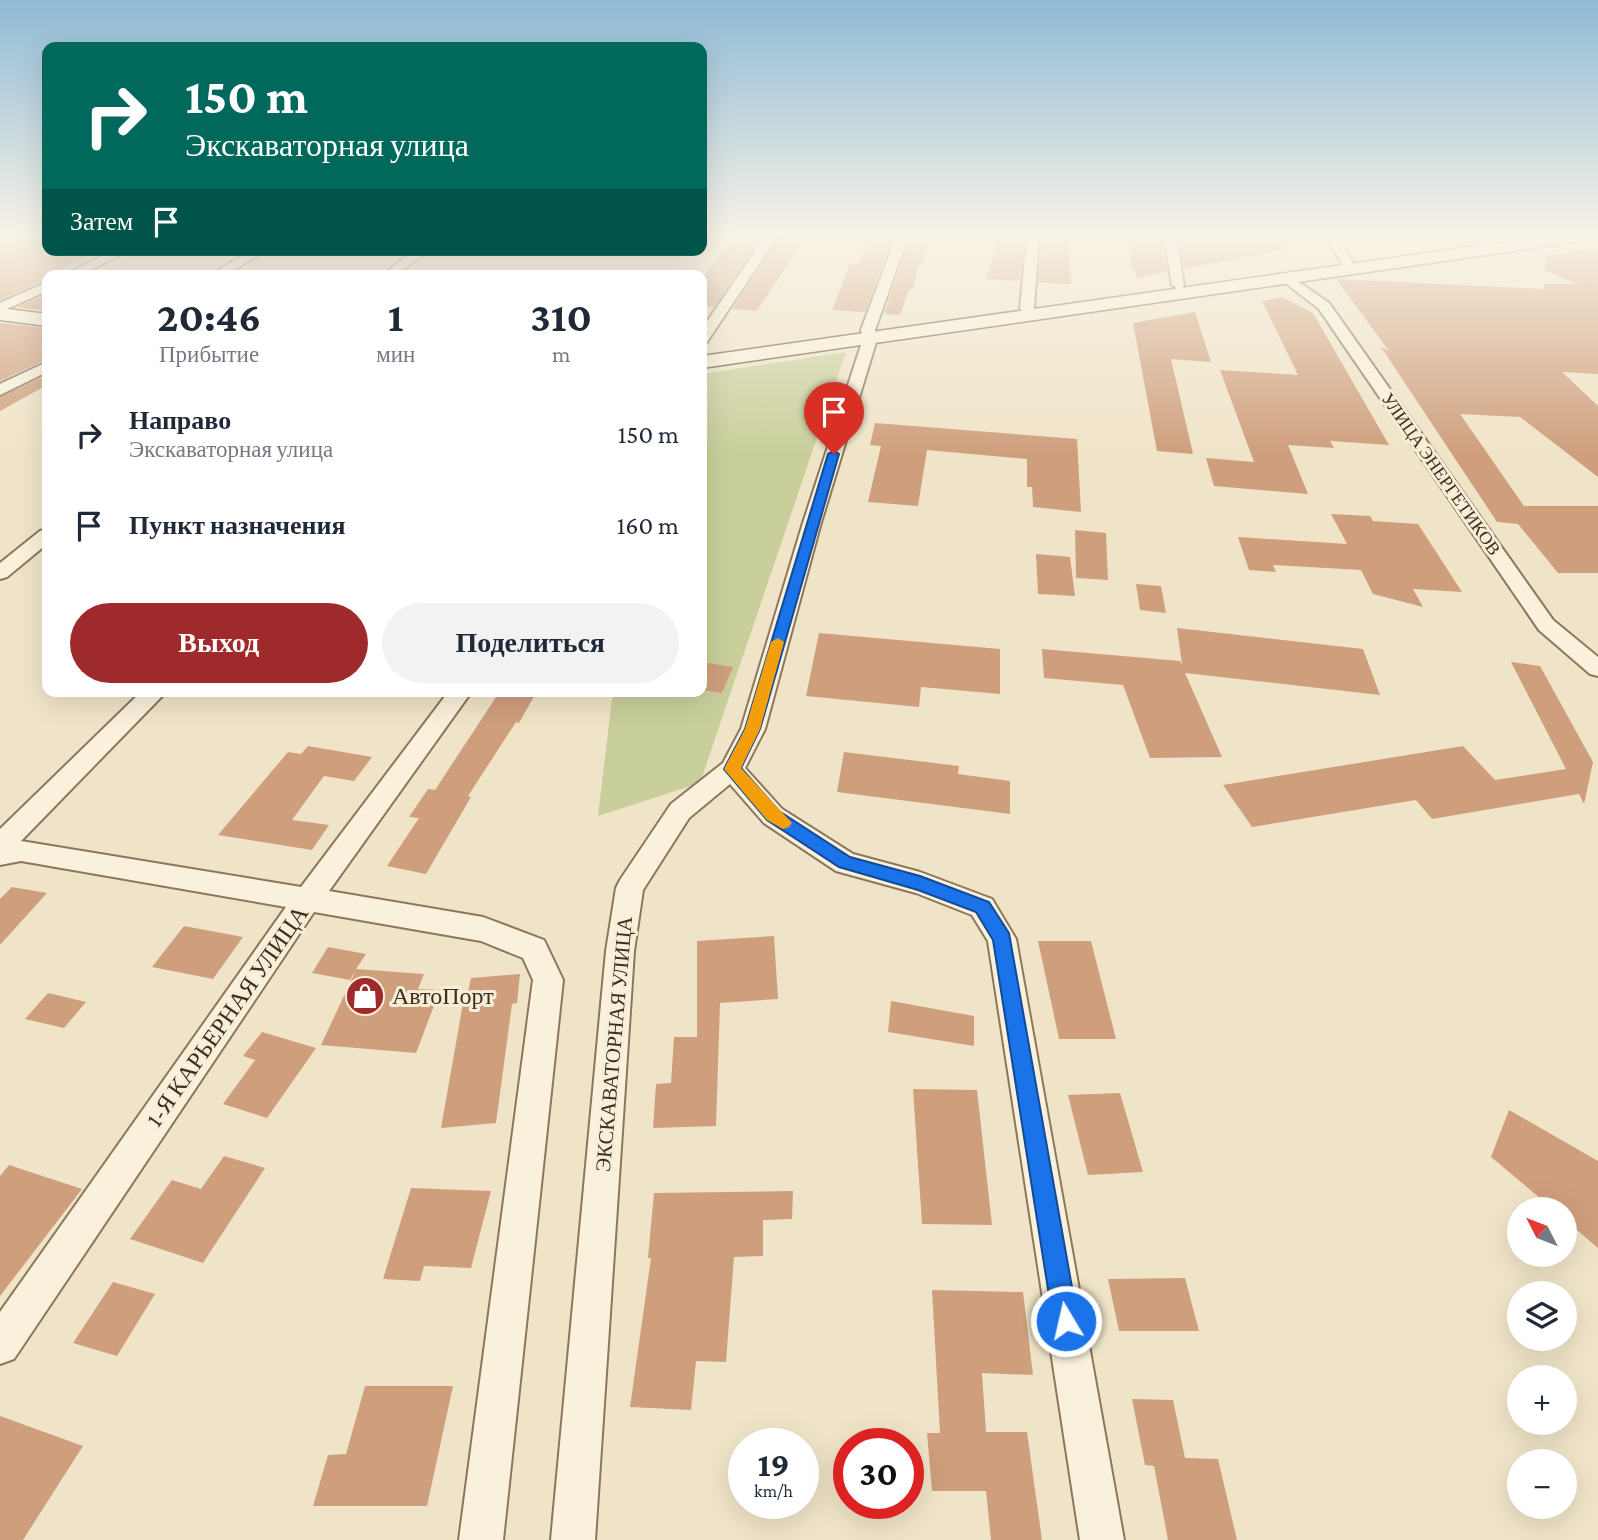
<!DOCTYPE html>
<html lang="ru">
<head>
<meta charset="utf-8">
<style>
  :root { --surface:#fff; --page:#f2f2f3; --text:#1f2937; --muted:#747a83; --accent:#9e2a2b }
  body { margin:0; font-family:"Crimson Pro",serif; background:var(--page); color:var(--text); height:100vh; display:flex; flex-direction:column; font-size:26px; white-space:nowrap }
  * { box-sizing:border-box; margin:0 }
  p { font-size:23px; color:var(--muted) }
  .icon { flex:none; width:38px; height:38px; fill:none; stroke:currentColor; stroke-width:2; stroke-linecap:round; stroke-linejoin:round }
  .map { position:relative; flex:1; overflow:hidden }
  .panel { position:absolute; left:42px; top:270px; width:665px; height:427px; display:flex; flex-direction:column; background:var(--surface); border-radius:14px; box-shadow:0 7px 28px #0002 }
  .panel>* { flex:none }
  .hud { position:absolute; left:42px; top:42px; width:665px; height:214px; border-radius:14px; box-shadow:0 7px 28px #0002; background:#00695c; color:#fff; overflow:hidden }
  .needle { width:46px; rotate:312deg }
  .tools { position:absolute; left:1507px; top:1197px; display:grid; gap:14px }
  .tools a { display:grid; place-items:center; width:70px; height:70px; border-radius:50%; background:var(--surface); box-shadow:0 7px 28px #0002; font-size:35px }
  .speed { position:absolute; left:728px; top:1428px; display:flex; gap:14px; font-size:35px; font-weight:700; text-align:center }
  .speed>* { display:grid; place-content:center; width:91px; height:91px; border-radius:50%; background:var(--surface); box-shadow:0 7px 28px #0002; line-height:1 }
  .speed small { font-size:18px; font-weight:400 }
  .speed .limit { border:10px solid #d22; background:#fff; color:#111 }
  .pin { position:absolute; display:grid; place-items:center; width:60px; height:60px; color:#fff; margin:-72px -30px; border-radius:50% 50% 50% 0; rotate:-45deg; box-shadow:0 0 7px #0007 }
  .pin .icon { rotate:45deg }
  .me { position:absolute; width:77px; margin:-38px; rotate:351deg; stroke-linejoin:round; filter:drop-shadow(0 0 5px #0008) }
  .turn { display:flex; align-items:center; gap:24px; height:147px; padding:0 28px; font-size:32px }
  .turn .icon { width:91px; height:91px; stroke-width:2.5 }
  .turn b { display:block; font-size:49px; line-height:60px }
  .then { display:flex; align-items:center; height:66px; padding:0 28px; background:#0003; gap:14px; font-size:26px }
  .eta { display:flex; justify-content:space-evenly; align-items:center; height:119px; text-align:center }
  .eta b { font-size:42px; font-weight:700; line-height:49px }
  .cta { display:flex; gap:14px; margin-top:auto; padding:14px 28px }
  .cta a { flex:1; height:80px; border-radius:42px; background:var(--accent); color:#fff; font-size:28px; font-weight:700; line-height:80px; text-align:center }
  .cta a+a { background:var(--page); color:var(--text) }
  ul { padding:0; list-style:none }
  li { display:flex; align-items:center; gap:21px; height:91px; padding:0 28px }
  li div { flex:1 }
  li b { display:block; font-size:26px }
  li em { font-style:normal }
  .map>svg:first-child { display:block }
  .green { fill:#c9cf9b }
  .building { fill:#cf9f7d }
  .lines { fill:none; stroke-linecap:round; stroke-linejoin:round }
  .street-casing { stroke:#8d765c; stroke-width:4 }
  .secondary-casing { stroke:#6f573f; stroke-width:3 }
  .street { fill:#faf1dc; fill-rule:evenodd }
  .secondary { fill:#faf1dc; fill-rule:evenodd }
  .route { fill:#1a73e8; stroke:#114b97; stroke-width:2 }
  .slow { fill:#f59e0b }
  .labels { text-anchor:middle; stroke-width:6; stroke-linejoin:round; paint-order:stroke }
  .far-street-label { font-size:18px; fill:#3d2e20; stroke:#f7eed8 }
  .street-label { font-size:21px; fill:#3d2e20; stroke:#f7eed8 }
  .near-poi-label { font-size:24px; fill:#3d2e20; stroke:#f7eed8; text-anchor:start }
  .near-street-label { font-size:24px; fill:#3d2e20; stroke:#f7eed8 }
</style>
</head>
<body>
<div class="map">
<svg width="1598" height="1540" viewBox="0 0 1598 1540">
  <rect width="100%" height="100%" fill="#f0e4c8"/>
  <polygon class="green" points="846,352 700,783 598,816 613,691 702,691 702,374"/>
  <g class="building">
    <polygon points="0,237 47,240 47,250 104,250 47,275 47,279 0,300"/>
    <polygon points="735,237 762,237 714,307 702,306 702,277"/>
    <polygon points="779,237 806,237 757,311 732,309"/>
    <polygon points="999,237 1024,237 1020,281 986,279"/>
    <polygon points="1042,237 1068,237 1071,284 1038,282"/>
    <polygon points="1130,237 1161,237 1167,272 1136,278 1135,269 1131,269"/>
    <polygon points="1179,237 1287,242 1287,249 1184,269"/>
    <polygon points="869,238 892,240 865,312 832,310 850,264 858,265"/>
    <polygon points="909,241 930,242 922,266 918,266 913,289 909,289 900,315 884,314"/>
    <polygon points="1598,248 1598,374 1562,372 1598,406 1598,477 1520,417 1460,414 1524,506 1598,506 1598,573 1558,573 1518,524 1497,522 1381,347 1389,351 1336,279 1544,289 1544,284 1577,284 1545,271 1546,256"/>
    <polygon points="47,294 47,311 17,307"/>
    <polygon points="1282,297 1313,313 1389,445 1330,441 1334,448 1288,445 1308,494 1214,486 1206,458 1254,462 1220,370 1298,375 1262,301"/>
    <polygon points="1195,312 1211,362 1171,359 1193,454 1157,451 1133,323"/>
    <polygon points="0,323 47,328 47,359 0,381"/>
    <polygon points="47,375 47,385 0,411 0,397"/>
    <polygon points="875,423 1077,439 1081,512 1033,507 1032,487 1027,487 1027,459 927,450 918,506 868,502 881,446 870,445"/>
    <polygon points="1331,514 1370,516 1373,521 1418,524 1462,592 1413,589 1423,607 1373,594 1361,570 1273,565 1276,572 1249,570 1238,537 1347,544"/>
    <polygon points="1075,530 1106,533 1108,580 1076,578"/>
    <polygon points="1036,554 1070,557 1075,596 1038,594"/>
    <polygon points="1136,584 1161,586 1166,613 1140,610"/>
    <polygon points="1177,628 1363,649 1380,695 1185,673 1222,757 1150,758 1123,685 1044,678 1042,649 1180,661 1182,665"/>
    <polygon points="819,633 1000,649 1000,694 921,687 919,707 806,696"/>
    <polygon points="702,662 733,667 722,693 702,690"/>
    <polygon points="1511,662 1540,666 1593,762 1584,804 1579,794 1432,819 1416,800 1252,827 1223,785 1463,746 1495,780 1566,769"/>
    <polygon points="500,691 537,691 519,723 516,722 468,796 471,797 426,874 387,866 419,818 409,817 428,789 435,790"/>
    <polygon points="308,746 372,757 354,781 324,776 292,820 329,825 312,850 218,835 288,752 301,754"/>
    <polygon points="844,752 959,766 958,774 1010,781 1010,814 837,792"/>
    <polygon points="12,887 47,893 0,945 0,899"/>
    <polygon points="184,926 243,937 213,979 152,967"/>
    <polygon points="774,936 778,999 720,1003 716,1126 653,1128 656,1084 671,1083 674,1037 697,1037 697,941"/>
    <polygon points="1038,941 1091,941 1116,1039 1059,1039"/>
    <polygon points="328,947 366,954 356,969 424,974 418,989 440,990 416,1053 321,1045 356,970 350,980 312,973"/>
    <polygon points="520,974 517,1003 512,1004 496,1123 441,1128 465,992 468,992 471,978"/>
    <polygon points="48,993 86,1002 64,1028 25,1019"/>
    <polygon points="891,1001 974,1016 974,1046 888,1032"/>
    <polygon points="262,1032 316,1048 267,1118 223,1104 255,1060 243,1056"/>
    <polygon points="913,1089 977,1090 992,1225 922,1224"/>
    <polygon points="1120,1093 1143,1172 1088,1175 1068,1095"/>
    <polygon points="1509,1110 1598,1161 1598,1248 1564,1219 1564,1209 1553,1209 1491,1157"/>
    <polygon points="224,1156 265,1168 203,1263 130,1239 172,1180 201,1189"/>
    <polygon points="9,1165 82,1189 0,1296 0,1176"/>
    <polygon points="411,1188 491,1191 471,1268 424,1266 420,1281 383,1279"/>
    <polygon points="793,1191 792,1219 763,1220 763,1256 734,1257 726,1362 696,1361 691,1410 630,1407 651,1258 648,1258 654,1193"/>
    <polygon points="1185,1278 1199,1331 1119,1331 1108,1279"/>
    <polygon points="113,1282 155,1294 117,1356 73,1343"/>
    <polygon points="932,1290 1023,1292 1033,1375 982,1373 986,1432 1027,1432 1042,1540 991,1540 986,1491 932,1491 927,1433 940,1433"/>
    <polygon points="365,1386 453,1386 427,1506 313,1506 328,1455 346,1454"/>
    <polygon points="1132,1399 1173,1400 1185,1458 1218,1459 1237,1540 1168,1540 1154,1466 1145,1465"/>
    <polygon points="0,1416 83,1446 23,1540 0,1540"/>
  </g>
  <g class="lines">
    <g class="street-casing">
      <g id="street">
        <polygon points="765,237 777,237 707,342 702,343 702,329"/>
        <polygon points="896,237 908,237 875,330 877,339 820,526 765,729 745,768 782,809 853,854 920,872 992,899 1016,939 1124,1540 1080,1540 988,941 972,915 916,893 836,871 764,823 730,784 689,818 643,890 634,951 595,1540 551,1540 606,951 616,888 620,880 671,804 723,763 741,729 802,526 863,339 861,330"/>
        <polygon points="1027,237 1039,237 1034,308 1039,316 1032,320 1027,319 1020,308"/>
        <polygon points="1164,237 1176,237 1184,285 1182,288 1178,289 1172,285"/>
        <polygon points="1326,237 1338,237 1357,269 1355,272 1347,272"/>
        <polygon points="1473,237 1486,237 1499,249 1489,251"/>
        <polygon points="113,250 129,250 81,275 65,275"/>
        <polygon points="252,250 267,250 225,275 210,275"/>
        <polygon points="415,250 429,250 396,275 382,275"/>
        <polygon points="1287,274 1329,303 1553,620 1598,657 1598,676 1590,674 1539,630 1319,309 1283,281 1281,278"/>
        <polygon points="47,282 47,291 0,312 0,303"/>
        <polygon points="47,362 47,372 0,395 0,384"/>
        <polygon points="47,529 47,544 7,577 0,579 0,563 40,531"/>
        <polygon points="142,691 167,691 21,841 301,887 449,691 472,691 329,891 483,917 544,940 563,980 503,1540 459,1540 533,980 523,958 481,941 314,912 14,1359 0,1364 0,1312 286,907 21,861 0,865 0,829"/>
      </g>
    </g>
    <g class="secondary-casing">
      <g id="secondary">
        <polygon points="1540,237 1584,237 1576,242 702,368 702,356"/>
        <polygon points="0,308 47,314 47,326 0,320"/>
      </g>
    </g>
    <use href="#street" class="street"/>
    <use href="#secondary" class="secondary"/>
  </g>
  <linearGradient id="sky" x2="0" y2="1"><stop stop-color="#8fbad6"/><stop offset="0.52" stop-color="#f8f3e6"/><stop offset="1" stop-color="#f8f3e6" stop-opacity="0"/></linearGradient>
  <rect width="1598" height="453" fill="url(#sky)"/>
  <polygon class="route" points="834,451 839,454 760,729 741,768 779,811 850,857 920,876 989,902 1009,933 1078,1321 1074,1330 1066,1334 1057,1330 1053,1321 993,940 976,912 918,890 839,867 767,820 724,769 745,729 828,454"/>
  <polygon class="slow" points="778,638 784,642 760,729 741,768 792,823 789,827 783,829 767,820 724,769 745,729 771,642"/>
  <defs>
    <g id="shop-disc" transform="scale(2.0125)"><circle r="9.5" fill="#9e2a2b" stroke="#f7eed8"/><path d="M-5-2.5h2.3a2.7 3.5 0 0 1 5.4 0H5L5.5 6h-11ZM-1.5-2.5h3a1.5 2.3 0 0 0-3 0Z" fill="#fff"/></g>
  </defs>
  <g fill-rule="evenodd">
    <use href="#shop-disc" x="365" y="996"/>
  </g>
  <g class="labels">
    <g class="far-street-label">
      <text transform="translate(1441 474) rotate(55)" y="6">УЛИЦА ЭНЕРГЕТИКОВ</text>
    </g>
    <g class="street-label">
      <text transform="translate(614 1044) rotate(-85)" y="7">ЭКСКАВАТОРНАЯ УЛИЦА</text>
    </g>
    <g class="near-poi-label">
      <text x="392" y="1004">АвтоПорт</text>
    </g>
    <g class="near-street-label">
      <text transform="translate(227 1016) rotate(-55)" y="8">1-Я КАРЬЕРНАЯ УЛИЦА</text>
    </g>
  </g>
</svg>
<div class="tools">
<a><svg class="needle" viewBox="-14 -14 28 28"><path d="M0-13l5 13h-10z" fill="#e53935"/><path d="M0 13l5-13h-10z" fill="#747a83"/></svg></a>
<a><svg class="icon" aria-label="layers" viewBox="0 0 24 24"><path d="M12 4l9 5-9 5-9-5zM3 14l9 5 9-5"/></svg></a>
<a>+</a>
<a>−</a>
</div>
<div class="speed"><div>19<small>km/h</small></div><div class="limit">30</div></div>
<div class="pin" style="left:834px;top:454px;background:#d93025"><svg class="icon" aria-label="arrive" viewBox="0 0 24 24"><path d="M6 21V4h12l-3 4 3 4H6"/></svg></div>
<svg class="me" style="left:1066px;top:1321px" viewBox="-20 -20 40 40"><circle r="17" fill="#1a73e8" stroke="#fff" stroke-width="3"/><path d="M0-11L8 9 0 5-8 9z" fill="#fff"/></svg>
<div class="hud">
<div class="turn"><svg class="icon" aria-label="right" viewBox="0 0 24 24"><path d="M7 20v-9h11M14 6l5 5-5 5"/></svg><div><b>150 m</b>Экскаваторная улица</div></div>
<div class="then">Затем<svg class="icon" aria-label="arrive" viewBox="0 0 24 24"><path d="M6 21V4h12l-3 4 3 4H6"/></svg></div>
</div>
<section class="panel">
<div class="eta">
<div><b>20:46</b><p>Прибытие</p></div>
<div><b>1</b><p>мин</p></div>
<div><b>310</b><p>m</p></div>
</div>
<ul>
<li><svg class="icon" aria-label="right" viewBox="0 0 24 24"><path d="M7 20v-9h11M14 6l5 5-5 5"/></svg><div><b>Направо</b><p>Экскаваторная улица</p></div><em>150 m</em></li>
<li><svg class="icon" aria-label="arrive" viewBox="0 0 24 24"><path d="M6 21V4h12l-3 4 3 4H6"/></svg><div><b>Пункт назначения</b></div><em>160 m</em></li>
</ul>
<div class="cta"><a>Выход</a><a>Поделиться</a></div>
</section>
</div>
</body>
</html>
